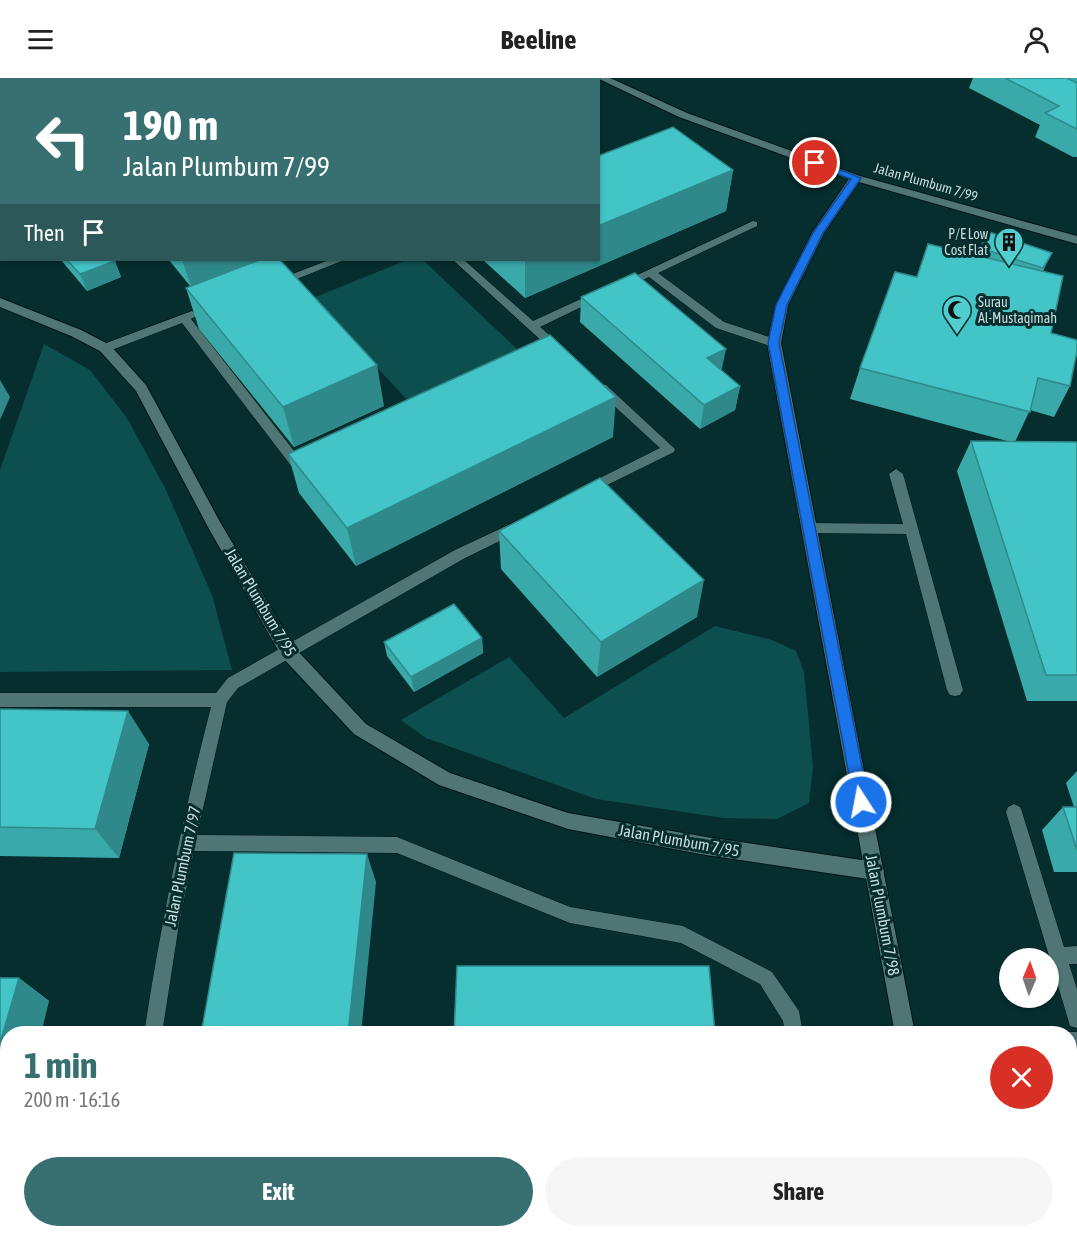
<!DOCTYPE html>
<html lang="en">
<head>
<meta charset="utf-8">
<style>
  :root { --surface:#fff; --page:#f6f6f6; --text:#222; --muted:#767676; --accent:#386f70 }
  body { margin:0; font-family:"Asap Condensed",sans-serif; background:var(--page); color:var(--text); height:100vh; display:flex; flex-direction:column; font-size:22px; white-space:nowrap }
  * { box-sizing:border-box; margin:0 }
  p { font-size:20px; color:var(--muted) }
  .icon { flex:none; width:33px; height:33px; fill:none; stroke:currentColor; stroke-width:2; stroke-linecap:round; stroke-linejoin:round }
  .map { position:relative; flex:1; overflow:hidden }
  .panel { position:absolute; left:0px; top:948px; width:1077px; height:212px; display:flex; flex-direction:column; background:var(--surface); border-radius:24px 24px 0 0; box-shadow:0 2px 4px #0004 }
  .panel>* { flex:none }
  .banner { position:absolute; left:0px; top:0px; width:600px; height:183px; box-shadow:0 2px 4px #0004; background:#386f70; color:#fff; overflow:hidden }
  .needle { width:39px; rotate:2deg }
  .controls { position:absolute; left:999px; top:870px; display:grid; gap:12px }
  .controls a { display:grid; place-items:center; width:60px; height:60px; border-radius:50%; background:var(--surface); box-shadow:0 2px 4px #0004; font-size:30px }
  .pin { position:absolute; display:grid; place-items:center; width:51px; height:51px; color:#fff; margin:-26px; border:3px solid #fff; border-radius:50%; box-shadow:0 2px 6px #0007 }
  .me { position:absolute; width:66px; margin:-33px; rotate:349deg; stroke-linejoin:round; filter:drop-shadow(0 0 4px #0008) }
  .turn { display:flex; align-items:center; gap:21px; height:126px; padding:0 24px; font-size:27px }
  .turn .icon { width:78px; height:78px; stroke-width:2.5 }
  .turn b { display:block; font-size:42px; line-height:51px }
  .then { display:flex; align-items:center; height:57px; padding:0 24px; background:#0003; gap:12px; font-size:22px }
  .round { display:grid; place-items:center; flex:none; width:63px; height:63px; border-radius:32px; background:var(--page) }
  .headline { display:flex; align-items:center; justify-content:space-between; height:102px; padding:0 24px }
  h1 { font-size:36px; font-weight:700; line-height:45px; color:var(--accent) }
  .primary-button { display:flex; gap:12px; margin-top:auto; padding:12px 24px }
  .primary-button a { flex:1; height:69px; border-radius:36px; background:var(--accent); color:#fff; font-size:24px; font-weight:700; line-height:69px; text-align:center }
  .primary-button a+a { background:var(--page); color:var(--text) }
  header { display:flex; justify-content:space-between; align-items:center; height:78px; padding:0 24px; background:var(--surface); font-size:27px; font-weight:700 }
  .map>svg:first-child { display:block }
  .green { fill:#0d4e4f }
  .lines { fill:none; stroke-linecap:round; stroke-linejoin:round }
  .service-casing { stroke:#001516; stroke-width:1 }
  .minor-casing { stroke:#001516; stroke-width:2 }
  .tertiary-casing { stroke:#001516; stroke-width:2 }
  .path { stroke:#6d8a8b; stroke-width:3; stroke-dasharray:4.5 2; stroke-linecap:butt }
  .service { fill:#4f7575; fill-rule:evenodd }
  .minor { fill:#4f7575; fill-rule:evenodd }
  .tertiary { fill:#4f7575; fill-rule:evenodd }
  .wall { fill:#3aa9aa }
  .shaded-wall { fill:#2f898b }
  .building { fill:#43c4c6; stroke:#2f898b; stroke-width:1.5 }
  .route { fill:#1a73e8; stroke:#114b97; stroke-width:1.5 }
  .labels { text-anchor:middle; stroke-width:6; stroke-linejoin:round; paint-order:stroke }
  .far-street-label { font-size:14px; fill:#c8dcdc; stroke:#062e2f }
  .far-poi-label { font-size:14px; fill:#c8dcdc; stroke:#062e2f; text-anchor:end }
  .street-label { font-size:16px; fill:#c8dcdc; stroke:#062e2f }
</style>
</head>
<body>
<header><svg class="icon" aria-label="menu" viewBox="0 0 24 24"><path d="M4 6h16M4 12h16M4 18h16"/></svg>Beeline<svg class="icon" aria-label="person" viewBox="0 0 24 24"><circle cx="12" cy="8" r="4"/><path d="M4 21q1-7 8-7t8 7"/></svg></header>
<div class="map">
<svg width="1077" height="1159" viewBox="0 0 1077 1159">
  <rect width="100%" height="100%" fill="#062e2f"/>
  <g class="green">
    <polygon points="407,182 423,182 519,273 409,324 313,220"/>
    <polygon points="44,266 90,292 127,340 165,410 212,517 232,592 0,594 0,392"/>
    <polygon points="715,548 772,562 796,573 804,594 813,689 809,725 777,741 724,740 596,721 426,660 401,642 509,579 564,640"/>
    <polygon points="298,1152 298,1159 161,1159 162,1153"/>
    <polygon points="454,1152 740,1152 741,1159 454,1159"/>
  </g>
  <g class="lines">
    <g class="service-casing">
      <g id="service">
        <polygon points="74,0 84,0 84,2 75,2"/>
        <polygon points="333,0 343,0 344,2 334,2"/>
        <polygon points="753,143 757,144 757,148 658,195 724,244 778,262 778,268 770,268 716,250 649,199 622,211 616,207"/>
        <polygon points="329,182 344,182 282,207 278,208 272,204"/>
        <polygon points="453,182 464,182 533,243 594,215 602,215 604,218 540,249 563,269 565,272 559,276 555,275"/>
        <polygon points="192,233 198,237 191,241 305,387 307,390 305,393 295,393 182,245 109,273 101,273 99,270 101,267"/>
        <polygon points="602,306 606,307 675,371 674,374 587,417 582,415 580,412 582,409 660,370 598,313 596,310 598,307"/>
        <polygon points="896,391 903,396 963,612 960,617 955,618 950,617 947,612 906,456 809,455 802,450 809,445 903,446 889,396"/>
        <path d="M517,443L524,448L522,452L465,480L238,610L227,624L197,757L397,759L570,829L683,848L772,894L799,933L803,956H785L783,943L760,906L681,865L570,845L397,775L194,773L179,846L162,956H144C161,845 183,737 211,629H0V615H216L228,600L455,472Z"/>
        <polygon points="1014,726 1020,729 1022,734 1064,869 1077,868 1077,886 1069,886 1077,911 1077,950 1070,948 1068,941 1006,734 1008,729"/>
        <polygon points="1070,954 1077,954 1077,972 1070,972 1070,956 1065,956"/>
        <polygon points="54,1152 83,1152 80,1159 51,1159"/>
        <polygon points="810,1152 830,1152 831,1159 811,1159"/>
      </g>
    </g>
    <g class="minor-casing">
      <polygon id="minor" points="0,220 81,252 110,267 146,307 220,444 294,569 366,646 450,695 568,735 706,759 875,784 882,787 884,793 882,799 875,802 706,777 568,751 439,707 354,656 282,579 209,451 136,313 100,273 71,258 0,229"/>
    </g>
    <g class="tertiary-casing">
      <g id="tertiary">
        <polygon points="597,0 610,0 687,35 860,98 1077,158 1077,166 859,104 824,155 788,227 781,265 915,956 895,956 767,265 776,227 812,155 849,101 679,39"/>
        <polygon points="932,1152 954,1152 955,1159 933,1159"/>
      </g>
    </g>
    <polyline class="path" points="286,2 288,0"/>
    <use href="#service" class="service"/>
    <use href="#minor" class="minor"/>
    <use href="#tertiary" class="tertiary"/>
  </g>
  <g class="wall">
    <polygon points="0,0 2,2 2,85 0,83"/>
    <polygon points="108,0 233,0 228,2 109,2"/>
    <polygon points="381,0 558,0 560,2 383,2"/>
    <polygon points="973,0 1077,0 1077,79 1073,79 1035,59 1040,47 969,10"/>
    <polygon points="733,92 726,133 525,220 483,182 598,182"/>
    <polygon points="980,170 1052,175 1043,193 1051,255 1070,308 1054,339 1030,332 1015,364 1077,364 1077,623 1027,623 957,393 971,363 1011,364 850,321 860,290 916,199 977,178"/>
    <polygon points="61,182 114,182 121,199 87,213"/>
    <polygon points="169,182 280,182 384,328 294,369 199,251 186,210 190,208"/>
    <polygon points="581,219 722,293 740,308 735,332 700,351 580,244"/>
    <polygon points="613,359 356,488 299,415 288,376"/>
    <polygon points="499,453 697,539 597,599 501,491"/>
    <polygon points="482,560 483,575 414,614 387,578 384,564"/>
    <polygon points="0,631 149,666 119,780 0,778"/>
    <polygon points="1077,693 1077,794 1054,794 1042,752 1063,729 1074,729 1066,705"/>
    <polygon points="0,900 19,900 49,923 8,956 8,1072 0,1072"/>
  </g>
  <g class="shaded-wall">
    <polygon points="123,0 233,0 228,2 123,2"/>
    <rect x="413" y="0" width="79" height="2"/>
    <polygon points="733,92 726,133 525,220 525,182 598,182 598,148"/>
    <polygon points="182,182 262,182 191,208"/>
    <polygon points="115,183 121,199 87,213 80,196"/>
    <polygon points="726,271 721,295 707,280"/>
    <polygon points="377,287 384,328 294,369 283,329"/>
    <polygon points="0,302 10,319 0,342"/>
    <polygon points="740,308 735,332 700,351 704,327"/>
    <polygon points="616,319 613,359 356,488 347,450"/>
    <polygon points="704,502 697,539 597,599 601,564"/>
    <polygon points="482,560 483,575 414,614 411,599"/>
    <polygon points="128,633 149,666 119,780 95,751"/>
    <polygon points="367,776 376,804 361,956 348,956"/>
    <polygon points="19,900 49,923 41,956 8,956 8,1072 0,1069 0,965"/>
  </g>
  <g class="building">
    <polygon points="0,0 68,0 69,2 2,2 2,71 0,69"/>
    <polygon points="485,0 558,0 560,2 480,2"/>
    <polygon points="1005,0 1067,0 1077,5 1077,51 1045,35 1059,28"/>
    <polygon points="673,49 733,92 598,148 598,78"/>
    <polygon points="989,154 1052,175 1043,190 980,170"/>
    <polygon points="928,166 1063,198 1051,255 1077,262 1077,273 1070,308 1038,300 1030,334 860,290 895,194 917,199"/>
    <polygon points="67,182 114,182 115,183 80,196"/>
    <polygon points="259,182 280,182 377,287 283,329 186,210"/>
    <polygon points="635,195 726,271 707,280 740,308 704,327 581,219"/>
    <polygon points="550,257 616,319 347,450 288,376"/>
    <polygon points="971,363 1077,364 1077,597 1046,597"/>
    <polygon points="600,400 704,502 601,564 499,453"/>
    <polygon points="454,526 482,560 411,599 384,564"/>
    <polygon points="0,631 128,633 95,751 0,749"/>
    <polygon points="1063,729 1077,729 1077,772"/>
    <polygon points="234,775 367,776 348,956 201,956"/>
    <polygon points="457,888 709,888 715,956 454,956"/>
    <polygon points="0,900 19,900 0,965"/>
  </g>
  <polygon class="route" points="812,83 819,83 861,100 823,155 787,227 779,265 869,724 867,729 861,731 856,729 854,724 768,265 776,227 785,209 813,155 851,101 812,87"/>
  <defs>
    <g id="building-pin" transform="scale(1.5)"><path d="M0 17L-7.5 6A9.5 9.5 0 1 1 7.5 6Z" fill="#52cdcf" stroke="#062e2f"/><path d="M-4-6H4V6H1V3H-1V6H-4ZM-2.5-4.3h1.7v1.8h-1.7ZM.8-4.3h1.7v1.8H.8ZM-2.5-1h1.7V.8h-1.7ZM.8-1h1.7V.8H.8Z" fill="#111"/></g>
    <g id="mosque-pin" transform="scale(1.5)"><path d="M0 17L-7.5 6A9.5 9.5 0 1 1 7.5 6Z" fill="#52cdcf" stroke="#062e2f"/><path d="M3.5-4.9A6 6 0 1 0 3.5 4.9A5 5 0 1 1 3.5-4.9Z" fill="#111"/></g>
  </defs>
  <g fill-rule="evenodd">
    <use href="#building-pin" x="1009" y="164"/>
    <use href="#mosque-pin" x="957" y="232"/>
  </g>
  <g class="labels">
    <g class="far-street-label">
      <text transform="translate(926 104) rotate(16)" y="5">Jalan Plumbum 7/99</text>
    </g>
    <g class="far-poi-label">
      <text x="988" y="161">P/E Low<tspan x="988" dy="16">Cost Flat</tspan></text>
      <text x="978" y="229" text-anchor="start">Surau<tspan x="978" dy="16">Al-Mustaqimah</tspan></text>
    </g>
    <g class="street-label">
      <text transform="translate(261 524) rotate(59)" y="6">Jalan Plumbum 7/95</text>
      <text transform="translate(679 762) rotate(10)" y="6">Jalan Plumbum 7/95</text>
      <text transform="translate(182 788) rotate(-78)" y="6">Jalan Plumbum 7/97</text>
      <text transform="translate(883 837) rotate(79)" y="6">Jalan Plumbum 7/98</text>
    </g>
  </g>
</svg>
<div class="controls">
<a><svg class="needle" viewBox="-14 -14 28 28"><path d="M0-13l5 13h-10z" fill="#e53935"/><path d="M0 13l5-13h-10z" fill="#767676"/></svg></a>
</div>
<div class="pin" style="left:815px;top:85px;background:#d93025"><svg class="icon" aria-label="arrive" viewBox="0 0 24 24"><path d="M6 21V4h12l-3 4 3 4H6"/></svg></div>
<svg class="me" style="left:861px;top:724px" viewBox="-20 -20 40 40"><circle r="17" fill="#1a73e8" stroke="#fff" stroke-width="3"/><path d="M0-11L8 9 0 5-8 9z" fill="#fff"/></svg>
<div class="banner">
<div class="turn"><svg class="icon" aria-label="left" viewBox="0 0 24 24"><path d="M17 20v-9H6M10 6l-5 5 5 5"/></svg><div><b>190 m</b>Jalan Plumbum 7/99</div></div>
<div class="then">Then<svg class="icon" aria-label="arrive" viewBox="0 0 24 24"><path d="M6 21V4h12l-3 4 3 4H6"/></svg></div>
</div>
<section class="panel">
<div class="headline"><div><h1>1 min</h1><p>200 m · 16:16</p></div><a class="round" style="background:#d93025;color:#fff"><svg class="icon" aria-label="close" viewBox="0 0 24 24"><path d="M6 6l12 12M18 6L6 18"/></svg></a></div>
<div class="primary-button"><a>Exit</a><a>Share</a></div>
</section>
</div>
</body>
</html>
